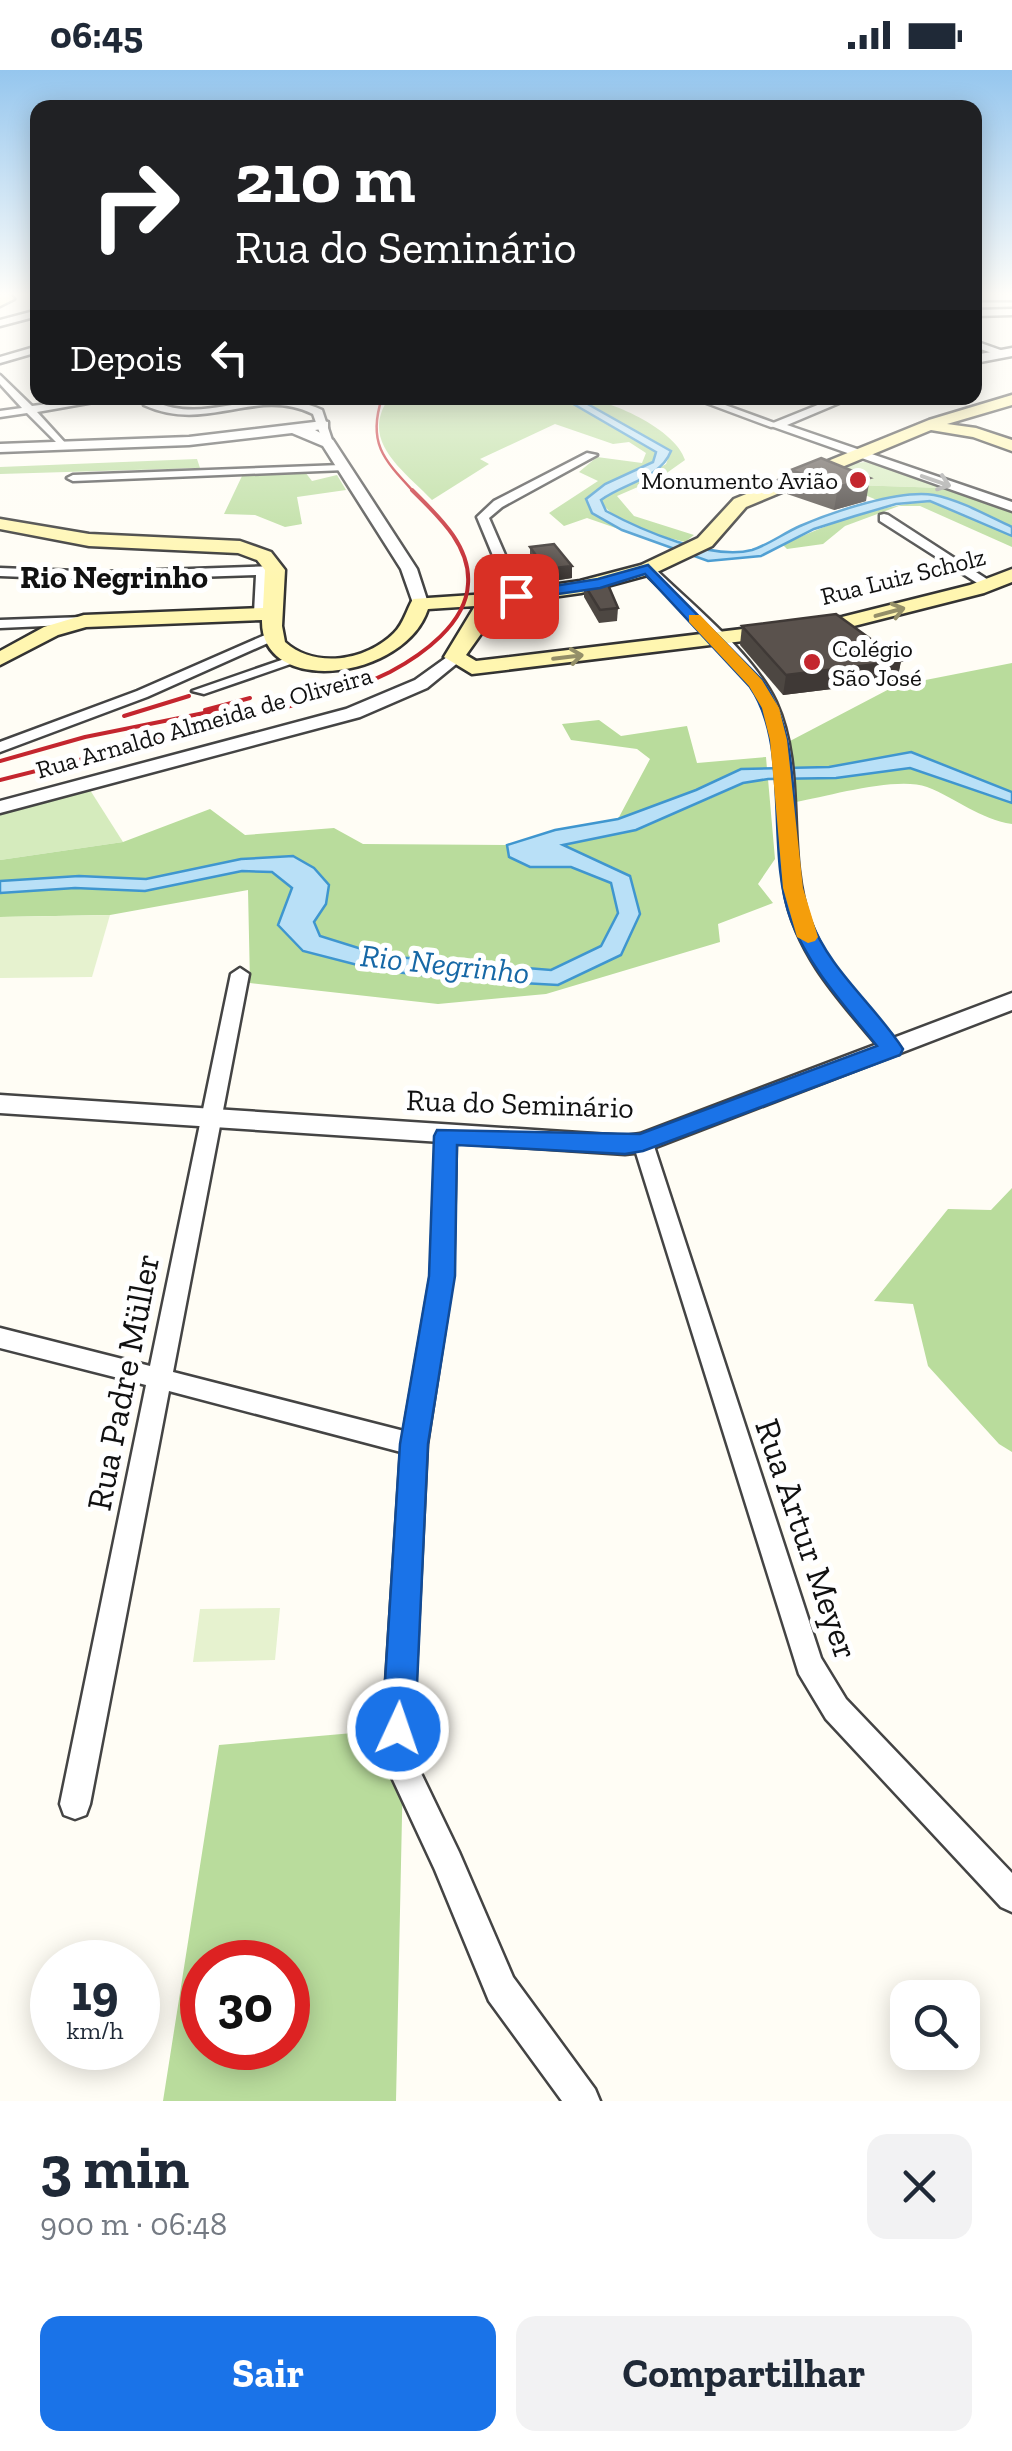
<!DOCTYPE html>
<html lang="pt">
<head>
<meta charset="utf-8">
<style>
  :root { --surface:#fff; --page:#f2f2f3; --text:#1f2937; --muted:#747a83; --accent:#1a73e8 }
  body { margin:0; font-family:"Zilla Slab",serif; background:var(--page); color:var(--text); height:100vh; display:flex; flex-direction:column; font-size:38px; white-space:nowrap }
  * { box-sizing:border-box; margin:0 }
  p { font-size:32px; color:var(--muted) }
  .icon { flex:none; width:55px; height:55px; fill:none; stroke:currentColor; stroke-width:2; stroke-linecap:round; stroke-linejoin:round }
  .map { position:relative; height:2031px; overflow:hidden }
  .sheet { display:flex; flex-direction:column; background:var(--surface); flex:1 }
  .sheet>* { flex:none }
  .hud { position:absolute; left:30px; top:30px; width:952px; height:305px; border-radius:20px; box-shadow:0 5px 25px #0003; background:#202124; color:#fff; overflow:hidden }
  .controls { position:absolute; left:890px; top:1910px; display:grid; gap:20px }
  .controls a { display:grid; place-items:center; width:90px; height:90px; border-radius:20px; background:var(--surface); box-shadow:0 5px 25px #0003; font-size:50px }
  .speed { position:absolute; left:30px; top:1870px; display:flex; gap:20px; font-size:50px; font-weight:700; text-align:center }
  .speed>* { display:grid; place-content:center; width:130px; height:130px; border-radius:50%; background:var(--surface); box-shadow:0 5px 25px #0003; line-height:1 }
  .speed small { font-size:25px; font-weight:400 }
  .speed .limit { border:15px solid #d22; background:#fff; color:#111 }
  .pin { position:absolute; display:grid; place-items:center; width:85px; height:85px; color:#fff; margin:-42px; border-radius:20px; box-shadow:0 5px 15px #0006 }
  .me { position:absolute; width:110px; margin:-55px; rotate:3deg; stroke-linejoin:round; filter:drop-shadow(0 0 8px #0008) }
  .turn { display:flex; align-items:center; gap:35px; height:210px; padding:0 40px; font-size:45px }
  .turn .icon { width:130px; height:130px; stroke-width:2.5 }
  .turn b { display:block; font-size:70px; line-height:85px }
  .then { display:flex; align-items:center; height:95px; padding:0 40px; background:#0003; gap:20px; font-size:38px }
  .round { display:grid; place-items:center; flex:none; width:105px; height:105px; border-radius:20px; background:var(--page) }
  .headline { display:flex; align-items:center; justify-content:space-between; height:170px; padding:0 40px }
  h1 { font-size:60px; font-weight:700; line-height:75px }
  .cta { display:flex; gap:20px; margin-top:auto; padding:20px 40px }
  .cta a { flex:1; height:115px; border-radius:20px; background:var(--accent); color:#fff; font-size:40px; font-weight:700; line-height:115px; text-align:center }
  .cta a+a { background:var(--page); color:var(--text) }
  .status { display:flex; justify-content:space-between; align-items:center; height:70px; padding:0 50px; background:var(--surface); direction:ltr }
  .status svg { height:28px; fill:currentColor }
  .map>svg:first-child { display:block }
  .green { fill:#d5ebbd }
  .forest { fill:#b9dc9c; fill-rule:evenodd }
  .pitch { fill:#e6f2cf }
  .water { fill:#b9e0f7; stroke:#3f96cf; stroke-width:2.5 }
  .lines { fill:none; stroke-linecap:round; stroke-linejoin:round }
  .minor-casing { stroke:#444; stroke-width:5 }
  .tertiary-casing { stroke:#444; stroke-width:5 }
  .secondary-casing { stroke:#333; stroke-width:5 }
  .minor { fill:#fff; fill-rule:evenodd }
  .tertiary { fill:#fff; fill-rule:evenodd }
  .secondary { fill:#fff6b0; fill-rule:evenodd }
  .rail-far1 { stroke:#c4262e; stroke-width:2.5 }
  .rail { stroke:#c4262e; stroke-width:4 }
  .wall { fill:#4d4742 }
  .shaded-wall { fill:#3f3936 }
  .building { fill:#5a524d; stroke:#3f3936; stroke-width:2.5 }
  .oneway { stroke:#a0a0a0 }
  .oneway2 { stroke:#948f68 }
  .route { fill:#1a73e8; stroke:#114b97; stroke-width:2.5 }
  .slow { fill:#f59e0b }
  .poi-dot { fill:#c4262e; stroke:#fff; stroke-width:4 }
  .labels { text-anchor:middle; stroke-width:10; stroke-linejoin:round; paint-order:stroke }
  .far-poi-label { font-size:25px; fill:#111; stroke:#fff; text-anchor:end }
  .far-street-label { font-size:25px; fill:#111; stroke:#fff }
  .street-label { font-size:30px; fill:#111; stroke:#fff }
  .far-district-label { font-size:32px; font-weight:bold; fill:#111; stroke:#fff }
  .water-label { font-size:32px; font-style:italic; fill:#1768a6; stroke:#fff }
  .near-street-label { font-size:35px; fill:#111; stroke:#fff }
</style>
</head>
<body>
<div class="status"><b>06:45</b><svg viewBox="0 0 49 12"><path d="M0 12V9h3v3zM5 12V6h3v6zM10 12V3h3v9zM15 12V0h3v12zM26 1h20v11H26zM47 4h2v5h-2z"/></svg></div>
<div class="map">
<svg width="1012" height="2031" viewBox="0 0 1012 2031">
  <rect width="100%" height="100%" fill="#fffdf5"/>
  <g class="green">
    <polygon points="865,392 874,394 945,418 852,415 825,404 850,394"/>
    <polygon points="90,720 123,772 0,790 0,744"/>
  </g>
  <g class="forest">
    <path d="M389,328H563L657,382L653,391L605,414L586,429L592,443L656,472L587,448L564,456L549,443L598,411L579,402L597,387L642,393L646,383L629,372L613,374L555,354L480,389L489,394L432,430C403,400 359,371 389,328Z"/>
    <path d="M577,328C606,327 676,359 685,390L661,407L617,426L634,446L694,465L685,472C658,465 613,456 601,430L666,394L671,381Z"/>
    <polygon points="197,389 200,398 0,404 0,397"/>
    <polygon points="305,402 312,411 337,405 346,420 297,427 302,454 285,457 255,445 224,444 242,406"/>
    <polygon points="852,415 945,418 1012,442 1012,457 932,425 879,431 849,418"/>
    <path d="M930,431L1012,466V477L920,436H899L845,456L823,474L787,479L783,475C830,452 879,436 930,431Z"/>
    <polygon points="1012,593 1012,722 911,682 829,697 793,698 790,671 895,616"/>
    <polygon points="599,650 621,666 687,656 697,693 766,687 767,699 741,699 696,720 618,749 650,689 637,679 571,670 562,654"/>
    <path d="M910,698L1012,733V754C979,749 958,729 927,717C897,706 829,726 796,732L794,708H836Z"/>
    <polygon points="768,709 775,789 758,814 773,833 718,854 720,872 546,924 438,934 250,913 248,820 110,845 0,847 0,823 75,818 145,821 242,801 273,802 292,818 278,855 377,900 468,910 558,915 621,885 630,806 561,775 709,729 744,713"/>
    <polygon points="210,739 245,765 334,758 363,774 507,775 509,787 530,796 571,797 611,813 618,843 601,877 551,900 384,886 320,866 314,853 326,834 329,815 241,789 146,809 79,806 0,811 0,790 123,772"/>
    <polygon points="1012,1118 1012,1382 999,1374 928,1296 913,1234 874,1231 948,1139 991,1140"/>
    <path d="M398,1659L403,1699L396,2031H163L219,1675ZM202,1892H288V1978H202Z"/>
  </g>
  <g class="pitch">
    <polygon points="110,845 92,907 0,908 0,847"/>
    <polygon points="280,1538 275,1590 193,1592 200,1539"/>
  </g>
  <g class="water">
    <path d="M563,328H577L671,381C660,409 624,413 601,430L606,441C641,460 712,491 752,480C768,475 784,463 800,456C832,442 900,419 934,425C960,430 988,446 1012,457V466L930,431L896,434L855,446L814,459L761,486L708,491L622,460L592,443L586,429L605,414L653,392L656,382Z"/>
    <polygon points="911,682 1012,722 1012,733 910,698 836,708 768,709 743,713 636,760 563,775 630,806 640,844 621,885 558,915 468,910 377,900 303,881 278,855 292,818 272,802 242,801 145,821 75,818 0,823 0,811 79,806 146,809 241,789 293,786 314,798 329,815 326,834 314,852 320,866 384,886 551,900 601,876 618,843 611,813 571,797 530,797 509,787 507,775 555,760 618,749 696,720 741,699 829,697"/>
  </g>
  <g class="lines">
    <g class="minor-casing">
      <g id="minor">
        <rect x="975" y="225" width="37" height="5"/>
        <polygon points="1012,239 1012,245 975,246 975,240"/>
        <polygon points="38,240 38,246 0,256 0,250"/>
        <polygon points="975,271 1006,282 1008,284 1003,287 975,277"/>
        <polygon points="38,276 38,282 0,293 0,287"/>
        <polygon points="0,305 32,336 96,328 105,330 37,342 68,376 63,379 27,343 0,347 0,341 22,338 0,314"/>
        <path d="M142,328H152L153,331C211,358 258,310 322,340L333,373L324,375L313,344C255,316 207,364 144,335Z"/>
        <polygon points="693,328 706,328 780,355 771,357"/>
        <polygon points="587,383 597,385 502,437 489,448 523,526 511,529 477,447 494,431"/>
        <polygon points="341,395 347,398 345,400 73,411 67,408 73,405"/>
        <polygon points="884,444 888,445 996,515 985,518 880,451 880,445"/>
        <polygon points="275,496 281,500 268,504 268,543 261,547 254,543 256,505 103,510 0,506 0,498 103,502"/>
        <path d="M644,496H652C692,535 752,582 776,632C807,700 785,781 810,851C827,899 866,936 899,974L902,979L899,984H885C844,935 797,888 785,823C774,760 787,692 761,633C740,586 680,539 644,502Z"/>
        <polygon points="84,547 91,551 89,554 0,558 0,550"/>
        <polygon points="272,562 277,563 277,569 147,627 0,682 0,672 137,621"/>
        <polygon points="293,586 305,589 204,624 192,621"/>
        <polygon points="240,898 249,904 173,1302 404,1361 431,1205 436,1066 439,1061 453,1061 456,1066 453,1205 427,1374 413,1659 418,1697 459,1782 513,1907 595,2019 600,2031 562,2031 489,1931 435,1800 388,1699 383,1659 401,1382 169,1321 90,1734 86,1745 75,1749 64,1745 60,1734 146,1315 0,1278 0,1258 150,1296 231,904"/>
        <polygon points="643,1065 650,1068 653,1073 821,1588 846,1629 1012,1803 1012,1842 1001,1837 826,1649 799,1604 633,1073 636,1068"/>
      </g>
    </g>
    <g class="tertiary-casing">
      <g id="tertiary">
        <polygon points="1012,278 1012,286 975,293 975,285"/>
        <polygon points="835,328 851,328 787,355 1012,432 1012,441 768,355"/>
        <polygon points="323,351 328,352 328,358 315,360 333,370 417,499 428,533 426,536 414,536 401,499 323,376 292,363 189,375 0,382 0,374 189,367"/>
        <polygon points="454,582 460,583 460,591 427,618 360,647 0,743 0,731 346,639 415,610"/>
        <polygon points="1012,923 1012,940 643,1082 625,1084 0,1043 0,1025 625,1066 640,1064"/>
      </g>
    </g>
    <g class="secondary-casing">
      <g id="secondary">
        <polygon points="0,225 11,225 14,229 0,236"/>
        <path d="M1012,325V335L947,354L976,358L1012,370V381L973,367L931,360L746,437L712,476L655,503L581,523L496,535L488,554L466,585L476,591L842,547L970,515L1012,499V512L984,523L842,559L472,604L444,587L475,536L428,539C405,610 260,628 262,550L86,557L58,565L0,595V581L44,557L84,545L263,538L265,500L257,490L238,483L89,476L0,459V449L89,464L240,471L271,482L285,500L282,556L285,572C315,599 366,591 394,563C404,553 406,541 413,529L488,524L580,511L641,495L698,468L734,429L929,350Z"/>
      </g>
    </g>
    <use href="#minor" class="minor"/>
    <use href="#tertiary" class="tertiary"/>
    <use href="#secondary" class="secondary"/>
    <path class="rail-far1" d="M382,328C367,373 384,390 414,422"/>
    <g class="rail">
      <polyline points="205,640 250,628"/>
      <polyline points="124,646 189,626"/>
      <polyline points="0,691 85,667 219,640"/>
      <path d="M0,710C77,691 153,671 229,651C283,637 340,627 390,602C422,585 466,554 468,514C471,475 437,445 412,420"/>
    </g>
  </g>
  <g class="wall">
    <polygon points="821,388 866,431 834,440 787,424 791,400"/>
    <polygon points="530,477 572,508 546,512 530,490"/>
    <polygon points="584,514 618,538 617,551 599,553 584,527"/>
    <polygon points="742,556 901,591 897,611 783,625 740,575"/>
  </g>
  <g class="shaded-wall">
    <polygon points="870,408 866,431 834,440 838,417"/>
    <polygon points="572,496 572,508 546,512 546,499"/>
    <polygon points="901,591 897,611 783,625 786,605"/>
  </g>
  <g class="building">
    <polygon points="821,388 870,408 838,417 791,400"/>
    <polygon points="554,474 572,496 546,499 530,477"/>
    <polygon points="606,510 618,538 600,540 584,514"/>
    <polygon points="836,544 901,591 786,605 742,556"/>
  </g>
  <defs><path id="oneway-shaft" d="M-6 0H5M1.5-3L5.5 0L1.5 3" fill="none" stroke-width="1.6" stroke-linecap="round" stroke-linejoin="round" transform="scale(2.5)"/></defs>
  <use class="oneway" href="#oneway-shaft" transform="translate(936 411) rotate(19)"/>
  <g class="oneway2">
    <use href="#oneway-shaft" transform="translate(890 542) rotate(-15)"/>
    <use href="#oneway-shaft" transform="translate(568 587) rotate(-7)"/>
  </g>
  <linearGradient id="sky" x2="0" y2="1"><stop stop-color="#95c6ee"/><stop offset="0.44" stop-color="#fffefa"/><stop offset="1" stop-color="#fffefa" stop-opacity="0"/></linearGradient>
  <rect width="1012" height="510" fill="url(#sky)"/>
  <path class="route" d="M648,495L762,610C810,678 783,772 810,848C829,900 874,934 903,979L900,985L643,1081L625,1084L457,1075L455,1206L428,1374L415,1659L410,1670L398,1675L387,1670L382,1659L400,1374L429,1206L434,1066L437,1060L640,1064L877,976C846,937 809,898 791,850C765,782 791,676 750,617L645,504L600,518L516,530L508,526L516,522L598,509Z"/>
  <polygon class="slow" points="689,545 700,545 762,610 779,638 787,670 803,818 818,867 815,871 808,873 797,867 783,818 770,670 762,638 749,616 689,552"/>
  <g class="poi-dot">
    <circle cx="858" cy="410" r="10"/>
    <circle cx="812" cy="592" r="10"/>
  </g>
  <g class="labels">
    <g class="far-poi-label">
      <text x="838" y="419">Monumento Avião</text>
      <text x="832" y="587" text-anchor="start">Colégio<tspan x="832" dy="29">São José</tspan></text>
    </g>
    <g class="far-street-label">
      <text transform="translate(903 506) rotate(-14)" y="9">Rua Luiz Scholz</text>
      <text transform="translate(204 652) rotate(-16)" y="9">Rua Arnaldo Almeida de Oliveira</text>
    </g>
    <g class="street-label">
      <text transform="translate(520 1034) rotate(2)" y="10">Rua do Seminário</text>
    </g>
    <g class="far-district-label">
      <text x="114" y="518">Rio Negrinho</text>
    </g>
    <g class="water-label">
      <text transform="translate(445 894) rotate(6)" y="11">Rio Negrinho</text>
    </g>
    <g class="near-street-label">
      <text transform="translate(123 1312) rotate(-79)" y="12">Rua Padre Müller</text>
      <text transform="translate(807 1469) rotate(71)" y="12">Rua Artur Meyer</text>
    </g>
  </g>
</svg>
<div class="controls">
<a><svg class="icon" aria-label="search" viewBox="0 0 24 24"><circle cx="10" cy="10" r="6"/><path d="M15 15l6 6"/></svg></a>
</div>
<div class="speed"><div>19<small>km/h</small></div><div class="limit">30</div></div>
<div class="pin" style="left:516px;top:526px;background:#d93025"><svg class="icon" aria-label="arrive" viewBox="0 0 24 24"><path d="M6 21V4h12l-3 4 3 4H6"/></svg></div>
<svg class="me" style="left:398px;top:1659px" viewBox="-20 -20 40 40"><circle r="17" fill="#1a73e8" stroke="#fff" stroke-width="3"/><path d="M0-11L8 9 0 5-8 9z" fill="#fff"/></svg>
<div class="hud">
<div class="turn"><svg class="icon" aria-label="right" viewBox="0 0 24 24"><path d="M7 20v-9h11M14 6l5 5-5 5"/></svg><div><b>210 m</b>Rua do Seminário</div></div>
<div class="then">Depois<svg class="icon" aria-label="left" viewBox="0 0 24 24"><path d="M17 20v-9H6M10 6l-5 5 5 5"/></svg></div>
</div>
</div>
<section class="sheet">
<div class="headline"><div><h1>3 min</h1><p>900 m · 06:48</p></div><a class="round"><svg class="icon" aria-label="close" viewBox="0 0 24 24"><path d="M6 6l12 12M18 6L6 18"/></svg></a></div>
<div class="cta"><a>Sair</a><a>Compartilhar</a></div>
</section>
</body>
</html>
